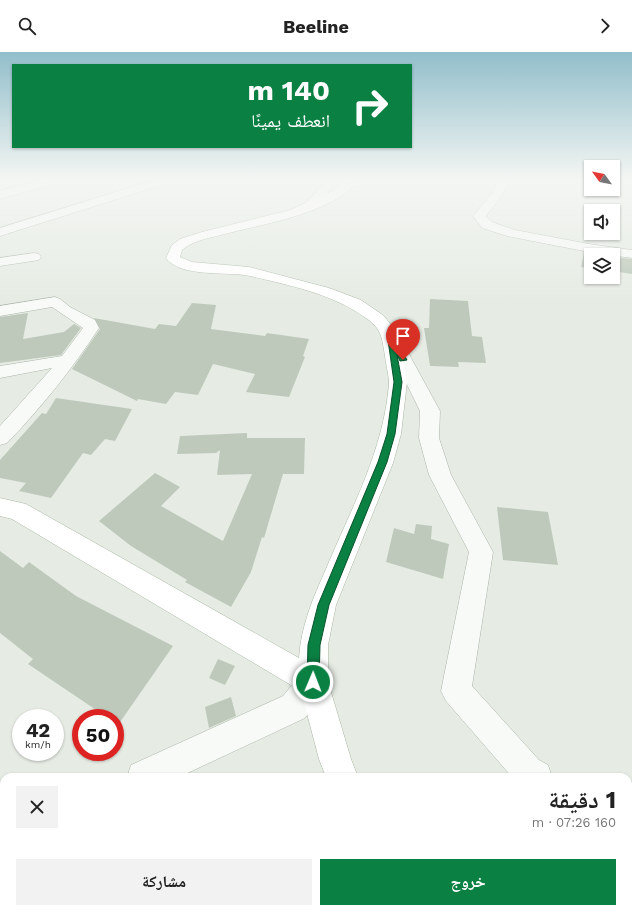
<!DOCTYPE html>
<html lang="ar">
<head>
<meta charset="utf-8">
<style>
  :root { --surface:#fff; --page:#f2f2f2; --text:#222; --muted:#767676; --accent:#0b8043 }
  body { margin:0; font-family:"Work Sans","Noto Naskh Arabic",sans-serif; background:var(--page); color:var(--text); direction:rtl; height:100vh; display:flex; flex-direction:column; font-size:15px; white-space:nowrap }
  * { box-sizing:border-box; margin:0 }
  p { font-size:13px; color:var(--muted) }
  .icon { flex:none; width:22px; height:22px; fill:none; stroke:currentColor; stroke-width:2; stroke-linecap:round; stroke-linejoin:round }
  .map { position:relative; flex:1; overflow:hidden; direction:ltr }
  .details { position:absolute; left:0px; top:721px; width:632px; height:140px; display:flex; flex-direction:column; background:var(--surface); border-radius:12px 12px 0 0; box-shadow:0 1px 3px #0004; direction:rtl }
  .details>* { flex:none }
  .guide { position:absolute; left:12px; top:12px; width:400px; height:84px; border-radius:0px; box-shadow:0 1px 3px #0004; direction:rtl; background:#0b8043; color:#fff; overflow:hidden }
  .needle { width:26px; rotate:303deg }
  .buttons { position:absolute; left:584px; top:108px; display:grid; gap:8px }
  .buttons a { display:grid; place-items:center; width:36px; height:36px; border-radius:0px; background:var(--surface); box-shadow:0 1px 3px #0004; font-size:20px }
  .speed { position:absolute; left:12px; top:657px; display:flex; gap:8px; font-size:20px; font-weight:700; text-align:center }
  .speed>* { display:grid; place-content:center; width:52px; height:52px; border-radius:50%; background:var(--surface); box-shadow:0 1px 3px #0004; line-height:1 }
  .speed small { font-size:10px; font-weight:400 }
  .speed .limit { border:6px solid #d22; background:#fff; color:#111 }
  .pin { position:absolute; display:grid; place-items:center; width:34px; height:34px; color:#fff; margin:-41px -17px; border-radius:50% 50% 50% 0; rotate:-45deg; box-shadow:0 0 4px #0007 }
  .pin .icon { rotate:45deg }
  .me { position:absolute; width:44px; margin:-22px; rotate:1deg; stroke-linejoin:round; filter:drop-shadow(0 0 3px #0008) }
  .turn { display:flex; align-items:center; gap:14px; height:84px; padding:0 16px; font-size:18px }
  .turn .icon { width:52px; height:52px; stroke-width:2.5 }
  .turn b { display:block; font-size:28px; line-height:34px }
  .round { display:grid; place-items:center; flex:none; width:42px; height:42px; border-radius:0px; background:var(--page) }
  .headline { display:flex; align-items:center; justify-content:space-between; height:68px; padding:0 16px }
  h1 { font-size:24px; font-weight:700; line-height:30px }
  .action { display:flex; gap:8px; margin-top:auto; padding:8px 16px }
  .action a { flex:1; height:46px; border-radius:0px; background:var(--accent); color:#fff; font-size:16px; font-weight:700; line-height:46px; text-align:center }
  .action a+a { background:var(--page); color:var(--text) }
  header { display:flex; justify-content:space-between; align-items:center; height:52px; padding:0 16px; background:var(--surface); font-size:18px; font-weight:700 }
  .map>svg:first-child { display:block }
  .building { fill:#bec9bb }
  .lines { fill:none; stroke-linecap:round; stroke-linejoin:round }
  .minor-casing { stroke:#acb6a9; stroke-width:1 }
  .major-casing { stroke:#a9b8a3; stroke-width:1 }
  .minor { fill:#f7faf7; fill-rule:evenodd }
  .major { fill:#fff; fill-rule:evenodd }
  .route { fill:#0b8043; stroke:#07532c }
</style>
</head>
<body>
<header><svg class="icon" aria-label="forward" viewBox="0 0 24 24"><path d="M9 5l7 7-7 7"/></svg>Beeline<svg class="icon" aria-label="search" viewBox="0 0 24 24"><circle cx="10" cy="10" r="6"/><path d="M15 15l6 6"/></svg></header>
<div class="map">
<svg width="632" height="861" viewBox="0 0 632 861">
  <rect width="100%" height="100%" fill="#e6ece4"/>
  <g class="building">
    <polygon points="584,201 600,203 591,203 591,216 581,215"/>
    <polygon points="613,205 632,207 632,222 613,219"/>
    <polygon points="430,247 468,249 472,284 482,285 486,311 458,310 459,315 430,314 424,276 429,276"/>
    <polygon points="192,251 216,253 211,277 265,284 267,281 309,287 303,304 305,305 289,345 246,340 255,322 213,312 198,343 175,340 166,352 138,347 137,349 72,317 100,277 94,266 155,277 159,272 176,274"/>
    <polygon points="28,261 23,287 64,280 74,272 81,276 61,303 0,311 0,265"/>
    <polygon points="56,346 132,357 115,389 105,387 91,403 83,401 51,446 19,439 26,431 0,426 0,408 42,361 46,362"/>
    <polygon points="247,381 247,386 305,386 304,422 283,422 264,486 262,485 251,520 231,555 185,530 187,528 131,494 99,469 155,421 180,435 161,454 223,489 252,422 217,423 220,398 216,401 177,402 180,384"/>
    <polygon points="497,455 548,460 558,513 503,508"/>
    <polygon points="416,472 432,474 431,487 449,492 443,527 386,510 394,476 414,482"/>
    <polygon points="0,499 23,516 29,510 76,544 173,594 118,673 115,671 115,666 108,666 28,612 33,607 0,581"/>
    <polygon points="218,607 235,614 225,633 209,626"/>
    <polygon points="231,645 236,664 209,676 205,655"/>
  </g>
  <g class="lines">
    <g class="minor-casing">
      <g id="minor">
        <polygon points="40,128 59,128 58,130 0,147 0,139"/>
        <polygon points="154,128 172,128 171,130 0,184 0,176"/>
        <polygon points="327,128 338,128 313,158 305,158 303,155 305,152"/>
        <polygon points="449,128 461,128 461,130 455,133 451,132"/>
        <polygon points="499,128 510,128 501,145 486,164 492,170 515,178 589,192 632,198 632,206 589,200 507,184 482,176 473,164 493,140"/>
        <polygon points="34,201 39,202 41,205 39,208 0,214 0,206"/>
        <path d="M55,245L60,247L70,255L95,268L99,276C72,317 42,355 7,391L0,393V374L52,316L0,326V314L62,304L83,276L52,255L0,264V254Z"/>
        <polygon points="390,277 396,278 398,282 440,359 439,386 451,423 493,500 472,634 539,708 548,713 552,725 512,725 446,649 441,639 469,500 429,423 419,386 420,359 382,282 384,278"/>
        <polygon points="313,615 323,620 328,630 323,640 305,666 179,725 127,725 131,713 283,644 303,620"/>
        <polygon points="628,772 632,773 632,809 628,808"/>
        <polygon points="4,788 4,824 0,826 0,790"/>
        <polygon points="431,857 472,857 474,861 433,861"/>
      </g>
    </g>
    <g class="major-casing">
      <g id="major">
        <path d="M346,128H359C333,162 261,172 221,183C209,186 192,189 182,198L180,205L192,210L249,215L329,236L361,248L384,264L398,282L407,330L401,382L393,411L336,553L328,593V630L351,707L358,725H326L319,707L301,639L12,467L0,464V446L26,452L299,606C301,574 313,546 326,517C351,457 384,398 389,331C389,323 386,313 385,304C382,286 382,277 366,266C333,242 289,233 250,224C228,219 180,226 166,206L172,193L180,187L202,180L290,158L332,139Z"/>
        <polygon points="369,857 407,857 408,861 370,861"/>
      </g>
    </g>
    <use href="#minor" class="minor"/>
    <use href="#major" class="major"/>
  </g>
  <linearGradient id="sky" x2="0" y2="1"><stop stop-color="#91becb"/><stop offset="0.51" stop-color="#f4f6f3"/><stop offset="1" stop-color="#f4f6f3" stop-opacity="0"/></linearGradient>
  <rect width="632" height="249" fill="url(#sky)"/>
  <polygon class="route" points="387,281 392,281 407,308 400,309 397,303 402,330 395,382 387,410 329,553 320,593 319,630 318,634 313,636 309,634 307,630 308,593 318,553 378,410 387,382 394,330"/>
</svg>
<div class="buttons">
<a><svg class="needle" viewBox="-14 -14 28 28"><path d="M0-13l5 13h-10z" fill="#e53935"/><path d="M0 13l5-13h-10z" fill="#767676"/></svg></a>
<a><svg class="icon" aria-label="sound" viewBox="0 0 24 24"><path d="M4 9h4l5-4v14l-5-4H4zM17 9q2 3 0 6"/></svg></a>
<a><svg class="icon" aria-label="layers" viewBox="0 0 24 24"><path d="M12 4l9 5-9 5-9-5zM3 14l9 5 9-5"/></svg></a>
</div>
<div class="speed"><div>42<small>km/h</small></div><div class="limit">50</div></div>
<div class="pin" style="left:403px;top:308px;background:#d93025"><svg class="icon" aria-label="arrive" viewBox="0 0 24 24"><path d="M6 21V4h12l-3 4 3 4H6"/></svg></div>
<svg class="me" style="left:313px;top:630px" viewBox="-20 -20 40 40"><circle r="17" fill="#0b8043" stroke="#fff" stroke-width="3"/><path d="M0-11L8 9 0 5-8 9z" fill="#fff"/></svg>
<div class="guide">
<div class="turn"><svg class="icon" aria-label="right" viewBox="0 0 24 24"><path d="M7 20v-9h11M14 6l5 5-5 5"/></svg><div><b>140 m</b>انعطف يمينًا</div></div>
</div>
<section class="details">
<div class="headline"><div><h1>1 دقيقة</h1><p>160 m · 07:26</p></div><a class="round"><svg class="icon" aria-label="close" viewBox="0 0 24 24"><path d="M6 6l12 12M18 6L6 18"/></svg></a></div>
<div class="action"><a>خروج</a><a>مشاركة</a></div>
</section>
</div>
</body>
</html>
